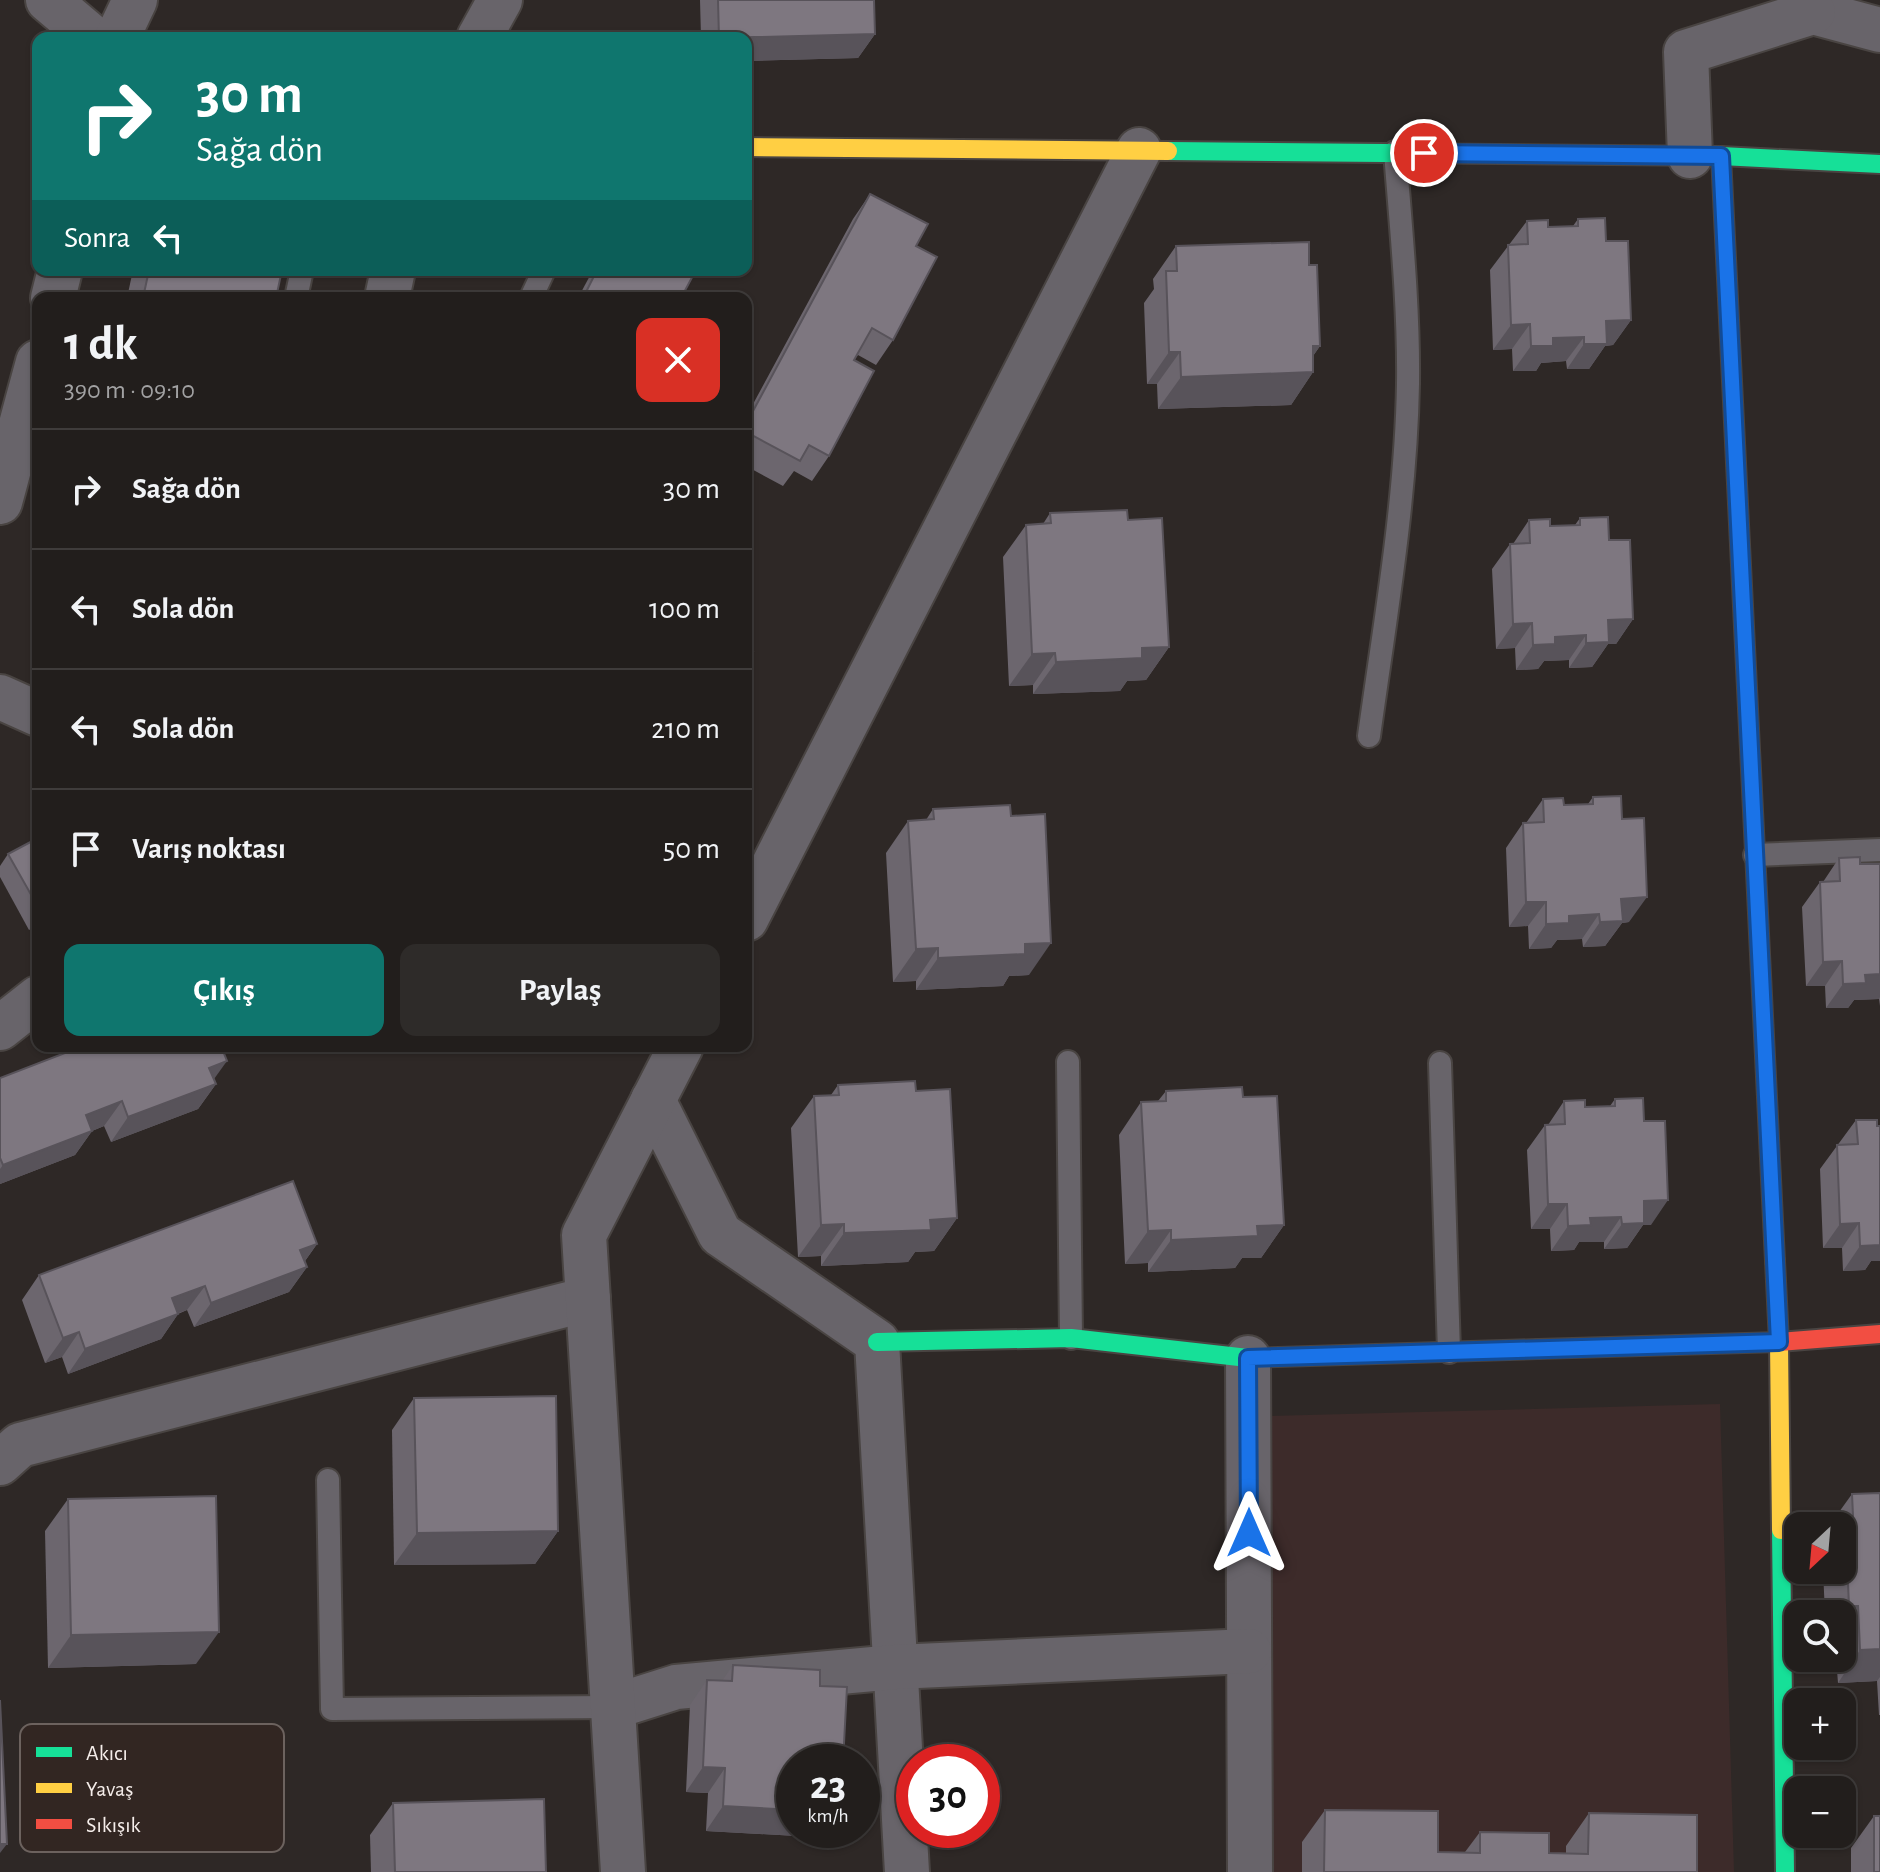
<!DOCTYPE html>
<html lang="tr">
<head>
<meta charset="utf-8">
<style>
  :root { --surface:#221e1c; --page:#2e2b29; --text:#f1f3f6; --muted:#a2a2a3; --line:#3f3c3b; --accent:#0f766e }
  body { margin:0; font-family:"Alegreya Sans",sans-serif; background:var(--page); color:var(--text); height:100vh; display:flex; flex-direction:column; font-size:30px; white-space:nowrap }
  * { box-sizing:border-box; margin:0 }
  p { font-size:26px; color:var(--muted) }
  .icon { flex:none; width:44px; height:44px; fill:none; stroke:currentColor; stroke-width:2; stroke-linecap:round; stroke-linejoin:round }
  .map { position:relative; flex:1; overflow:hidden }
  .panel { position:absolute; left:32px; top:292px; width:720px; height:760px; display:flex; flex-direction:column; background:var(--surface); border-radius:16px; box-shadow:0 2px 6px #0004,0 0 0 2px var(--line) }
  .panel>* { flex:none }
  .top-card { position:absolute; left:32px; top:32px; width:720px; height:244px; border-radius:16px; box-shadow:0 2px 6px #0004,0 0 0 2px var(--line); background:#0f766e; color:#fff; overflow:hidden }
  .needle { width:52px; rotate:206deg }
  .controls { position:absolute; left:1784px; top:1512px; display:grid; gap:16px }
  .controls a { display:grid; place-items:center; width:72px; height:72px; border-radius:16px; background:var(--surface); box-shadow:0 2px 6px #0004,0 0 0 2px var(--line); font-size:40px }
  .speed { position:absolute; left:776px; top:1744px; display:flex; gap:16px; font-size:40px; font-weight:700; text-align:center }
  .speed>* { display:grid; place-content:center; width:104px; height:104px; border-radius:50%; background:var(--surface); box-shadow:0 2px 6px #0004,0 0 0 2px var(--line); line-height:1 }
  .speed small { font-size:20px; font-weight:400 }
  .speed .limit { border:12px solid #d22; background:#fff; color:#111 }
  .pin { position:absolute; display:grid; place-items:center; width:68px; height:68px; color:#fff; margin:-34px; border:4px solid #fff; border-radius:50%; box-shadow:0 2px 8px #0007 }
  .me { position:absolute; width:88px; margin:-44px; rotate:0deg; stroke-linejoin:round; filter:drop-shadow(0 0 6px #0008) }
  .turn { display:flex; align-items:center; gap:28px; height:168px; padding:0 32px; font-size:36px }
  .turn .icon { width:104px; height:104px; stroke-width:2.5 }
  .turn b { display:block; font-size:56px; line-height:68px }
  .then { display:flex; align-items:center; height:76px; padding:0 32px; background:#0003; gap:16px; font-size:30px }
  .round { display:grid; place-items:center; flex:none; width:84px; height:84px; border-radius:16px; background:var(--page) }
  .overview { display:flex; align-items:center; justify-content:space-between; height:136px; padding:0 32px }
  h1 { font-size:48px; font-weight:700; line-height:60px }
  .primary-button { display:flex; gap:16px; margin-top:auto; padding:16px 32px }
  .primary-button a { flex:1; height:92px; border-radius:16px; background:var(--accent); color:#fff; font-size:32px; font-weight:700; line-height:92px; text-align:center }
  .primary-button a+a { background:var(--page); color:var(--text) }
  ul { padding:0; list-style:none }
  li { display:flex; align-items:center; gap:24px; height:120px; padding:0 32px; border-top:2px solid var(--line) }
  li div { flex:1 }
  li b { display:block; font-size:30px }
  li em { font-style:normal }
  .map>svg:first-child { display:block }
  .education { fill:#3d2b2a }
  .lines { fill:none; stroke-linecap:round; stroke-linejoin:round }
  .lane-casing { stroke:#494442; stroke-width:26 }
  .street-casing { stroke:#494442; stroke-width:48 }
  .fast-casing { stroke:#494442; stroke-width:22 }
  .slow-casing { stroke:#494442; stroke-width:22 }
  .jam-casing { stroke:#494442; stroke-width:22 }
  .lane { stroke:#68646a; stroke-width:22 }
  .street { stroke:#68646a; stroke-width:44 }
  .fast { stroke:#16e098; stroke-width:18 }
  .slow { stroke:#ffcf43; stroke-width:18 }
  .jam { stroke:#f24e42; stroke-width:18 }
  .wall { fill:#6c666e }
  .shaded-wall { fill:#58535a }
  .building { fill:#7e7780; stroke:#58535a; stroke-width:2 }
  .route-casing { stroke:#114b97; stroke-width:20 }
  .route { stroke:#1a73e8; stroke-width:14 }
  .key { fill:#322622; stroke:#6c625e; stroke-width:2 }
  .key-label { font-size:22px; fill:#f5edea }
</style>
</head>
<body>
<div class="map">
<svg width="1880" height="1872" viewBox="0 0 1880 1872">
  <rect width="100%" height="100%" fill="#2e2826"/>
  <polygon class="education" points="1720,1404 1734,1872 1270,1872 1266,1416"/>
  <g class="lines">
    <g class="lane-casing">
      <g id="lane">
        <polyline points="296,298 302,270"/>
        <polyline points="531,298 544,270"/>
        <path d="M1369,736C1385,620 1406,502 1408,384C1409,307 1401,229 1395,152"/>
        <polyline points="1755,855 1880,850"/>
        <polyline points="1068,1062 1071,1338"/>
        <polyline points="1440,1063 1449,1352"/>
        <polyline points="328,1480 332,1709 613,1707"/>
      </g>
    </g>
    <g class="street-casing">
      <g id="street">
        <polyline points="48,0 93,38"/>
        <polyline points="1813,12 1880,30"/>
        <polyline points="117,38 135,0"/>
        <polyline points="479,38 500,0"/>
        <polyline points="1690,156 1686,52 1813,12 1800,0"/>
        <polyline points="53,298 60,270"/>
        <polyline points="387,298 393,270"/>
        <polyline points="0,502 38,362"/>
        <polyline points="0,697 38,714"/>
        <polyline points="746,919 1139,150"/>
        <polyline points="0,1028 38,998"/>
        <polyline points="653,1100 720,1234 877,1342 907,1872"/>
        <polyline points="1248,1358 1250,1872"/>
        <polyline points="0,1463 20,1445 588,1299"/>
        <polyline points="613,1707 676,1687 895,1667 1249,1651"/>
        <polyline points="623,1872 584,1235 681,1046"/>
      </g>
    </g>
    <g class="fast-casing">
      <g id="fast">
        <polyline points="1168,151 1721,156 1880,164"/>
        <polyline points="1721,156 1775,1261"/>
        <polyline points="877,1342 1071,1338 1248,1358 1538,1349"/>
        <polyline points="1781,1530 1785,1872"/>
      </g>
    </g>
    <g class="slow-casing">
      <g id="slow">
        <polyline points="746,147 1168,151"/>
        <polyline points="1775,1261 1779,1342 1781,1530"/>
      </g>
    </g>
    <g class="jam-casing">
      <polyline id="jam" points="1538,1349 1779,1342 1880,1334"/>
    </g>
    <use href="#lane" class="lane"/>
    <use href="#street" class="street"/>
    <use href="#fast" class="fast"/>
    <use href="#slow" class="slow"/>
    <use href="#jam" class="jam"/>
  </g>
  <g class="wall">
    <polygon points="700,0 874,0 875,34 858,58 746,61 746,38 701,38"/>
    <polygon points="870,194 916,246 893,340 876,365 858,355 854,360 829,456 812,481 794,471 783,486 746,466 746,417 853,219"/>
    <polygon points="1578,219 1606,241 1631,320 1613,345 1605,346 1589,369 1567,369 1566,361 1541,363 1536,371 1513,371 1512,349 1493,350 1490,270 1527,221 1548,227 1573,226"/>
    <polygon points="1176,246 1309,265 1320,346 1313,356 1313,372 1291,405 1158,409 1157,384 1147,384 1144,303 1154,289 1153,279"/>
    <polygon points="133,270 282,270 276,298 127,298"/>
    <polygon points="593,270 696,270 681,298 578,298"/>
    <polygon points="1050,513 1128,520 1169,647 1146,680 1127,681 1120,691 1033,694 1033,685 1009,686 1003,557 1026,525 1043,524"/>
    <polygon points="1580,518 1609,540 1633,619 1616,644 1608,644 1592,667 1569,668 1569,660 1544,661 1538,669 1516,670 1515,648 1496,649 1492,569 1510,544 1513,544 1529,520 1550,526 1575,525"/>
    <polygon points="1593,797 1629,922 1622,923 1605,946 1583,947 1582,939 1557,940 1551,948 1529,949 1528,926 1509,927 1506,848 1523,823 1526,823 1543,799 1564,805 1588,804"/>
    <polygon points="933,809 1029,975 1009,976 1003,986 916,990 916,981 893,982 886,853 908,821 926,820"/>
    <polygon points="38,838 38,925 29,930 0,877 0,866 8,854"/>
    <polygon points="1839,858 1860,864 1880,864 1880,1006 1879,999 1854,1000 1848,1008 1826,1008 1825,986 1806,986 1802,907 1820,882 1823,882"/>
    <polygon points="0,1078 214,1079 216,1084 198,1109 111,1142 104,1126 92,1131 75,1155 0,1184"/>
    <polygon points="838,1085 916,1091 957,1218 934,1251 915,1252 908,1262 821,1266 821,1256 798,1257 791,1128 814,1096 831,1095"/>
    <polygon points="1166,1091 1243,1097 1284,1225 1261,1258 1242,1258 1235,1268 1148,1272 1148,1263 1125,1264 1119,1135 1141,1102 1158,1101"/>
    <polygon points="1615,1099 1651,1225 1643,1225 1627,1248 1604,1249 1604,1242 1579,1242 1574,1250 1551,1251 1550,1229 1531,1229 1527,1150 1545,1125 1548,1125 1564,1101 1585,1107 1610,1106"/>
    <polygon points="1856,1120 1880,1126 1880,1261 1871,1261 1865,1270 1843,1271 1842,1248 1823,1248 1820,1169"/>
    <polygon points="317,1244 305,1261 307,1267 289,1292 194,1327 187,1310 178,1314 161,1339 68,1374 62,1357 45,1363 22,1300 39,1275"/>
    <polygon points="414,1398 558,1531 535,1564 394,1565 392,1430"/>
    <polygon points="1880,1493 1880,1715 1879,1715 1877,1681 1838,1683 1836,1658 1842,1658 1842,1614 1825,1614 1823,1570 1842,1570 1842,1526 1829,1526 1852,1494"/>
    <polygon points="68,1499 196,1664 48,1668 45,1531"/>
    <polygon points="733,1665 794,1762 797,1836 706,1831 708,1793 686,1792 690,1705 707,1680 722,1681"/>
    <polygon points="393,1803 546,1872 371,1872 370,1835"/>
    <polygon points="1325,1810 1438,1852 1465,1852 1480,1832 1549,1853 1566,1854 1566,1846 1589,1813 1697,1872 1302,1872 1302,1842"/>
    <polygon points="1874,1816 1880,1872 1851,1872 1851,1848"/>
  </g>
  <g class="shaded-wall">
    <polygon points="875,34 858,58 746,61 746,38 719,38"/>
    <polygon points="1631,320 1613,345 1605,346 1589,369 1567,369 1584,344 1606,321"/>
    <polygon points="1530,324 1512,349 1493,350 1511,325"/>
    <polygon points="1584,337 1566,361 1541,363 1536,371 1513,371 1531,346 1553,338"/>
    <polygon points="1313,346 1320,346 1301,373 1313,372 1291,405 1158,409 1181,377"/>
    <polygon points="1169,352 1180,352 1157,384 1147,384"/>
    <polygon points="1633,619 1616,644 1608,644 1592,667 1569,668 1586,643 1608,620"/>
    <polygon points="1532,623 1515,648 1496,649 1513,624"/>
    <polygon points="1586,635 1569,660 1544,661 1538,669 1516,670 1533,645 1555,637"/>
    <polygon points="1169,647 1146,680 1127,681 1120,691 1033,694 1056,662 1142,648"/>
    <polygon points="1055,653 1033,685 1009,686 1032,654"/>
    <polygon points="1647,897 1629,922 1622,923 1605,946 1583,947 1600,922 1621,899"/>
    <polygon points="1526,902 1546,902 1528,926 1509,927"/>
    <polygon points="1599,914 1582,939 1557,940 1551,948 1529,949 1546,924 1569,916"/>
    <polygon points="38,917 38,925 29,930"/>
    <polygon points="1051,943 1029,975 1009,976 1003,986 916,990 938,958 1025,944"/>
    <polygon points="938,948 916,981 893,982 916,949"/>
    <polygon points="1842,961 1825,986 1806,986 1823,962"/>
    <polygon points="1880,974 1880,997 1879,999 1854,1000 1848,1008 1826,1008 1843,984 1865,975"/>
    <polygon points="227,1061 209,1086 209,1068"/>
    <polygon points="216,1084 198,1109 111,1142 128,1117"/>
    <polygon points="122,1101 104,1126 92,1131 75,1155 0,1184 0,1169 3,1165 86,1115"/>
    <polygon points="1668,1200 1651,1225 1643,1225 1627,1248 1604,1249 1622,1224 1644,1201"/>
    <polygon points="1548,1204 1567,1204 1550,1229 1531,1229"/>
    <polygon points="1621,1217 1604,1242 1579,1242 1574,1250 1551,1251 1568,1226 1590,1218"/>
    <polygon points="957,1218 934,1251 915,1252 908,1262 821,1266 844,1233 930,1220"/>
    <polygon points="1859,1223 1842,1248 1823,1248 1840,1224"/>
    <polygon points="844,1224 821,1256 798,1257 821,1225"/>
    <polygon points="1284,1225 1261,1258 1242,1258 1235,1268 1148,1272 1171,1240 1257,1226"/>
    <polygon points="1171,1230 1148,1263 1125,1264 1148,1231"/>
    <polygon points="1880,1241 1880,1261 1871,1261 1865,1270 1843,1271 1860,1246"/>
    <polygon points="317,1244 300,1268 300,1250"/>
    <polygon points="307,1267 289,1292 194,1327 211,1303"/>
    <polygon points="205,1286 187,1310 154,1322 172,1298"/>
    <polygon points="178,1314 161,1339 68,1374 85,1349"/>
    <polygon points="79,1332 62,1357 45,1363 63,1338"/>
    <polygon points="558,1531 535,1564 394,1565 417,1533"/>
    <polygon points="1849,1606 1858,1606 1842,1628 1842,1616"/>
    <polygon points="219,1632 196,1664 48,1668 71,1635"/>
    <polygon points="1880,1649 1880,1677 1877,1681 1838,1683 1860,1650"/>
    <polygon points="703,1767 725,1768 708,1793 686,1792"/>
    <polygon points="723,1806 794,1810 794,1830 801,1830 797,1836 706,1831"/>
    <polygon points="0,1844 7,1844 0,1853"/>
  </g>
  <g class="building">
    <polygon points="718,0 874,0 875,34 719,38"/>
    <polygon points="870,194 928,224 916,246 937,257 893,340 872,328 854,360 874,371 829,456 809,445 800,461 746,432 746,424"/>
    <polygon points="1605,218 1606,241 1628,241 1631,320 1606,321 1607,344 1584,344 1584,337 1553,338 1553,346 1531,346 1530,324 1511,325 1508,245 1528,244 1527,221 1548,220 1548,227 1578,226 1578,219"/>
    <polygon points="1309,242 1309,265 1317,265 1320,346 1313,346 1313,372 1181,377 1180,352 1169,352 1166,271 1177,271 1176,246"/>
    <polygon points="149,270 282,270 276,298 143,298"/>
    <polygon points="597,270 696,270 681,298 583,298"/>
    <polygon points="1127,510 1128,520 1162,518 1169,647 1142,648 1142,658 1056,662 1055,653 1032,654 1026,525 1051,523 1050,513"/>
    <polygon points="1608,517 1609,540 1630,540 1633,619 1608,620 1609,642 1586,643 1586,635 1555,637 1555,644 1533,645 1532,623 1513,624 1510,544 1530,543 1529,520 1550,519 1550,526 1580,525 1580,518"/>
    <polygon points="746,648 753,652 746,666"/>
    <polygon points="1621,796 1622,819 1644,818 1647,897 1621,899 1623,921 1600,922 1599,914 1569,916 1569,923 1546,924 1546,902 1526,902 1523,823 1544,822 1543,799 1563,798 1564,805 1593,804 1593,797"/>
    <polygon points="1010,805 1011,816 1045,814 1051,943 1025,944 1025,954 938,958 938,948 916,949 908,821 934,819 933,809"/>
    <polygon points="38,838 38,907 8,854"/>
    <polygon points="1860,857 1860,864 1880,864 1880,974 1865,975 1866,983 1843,984 1842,961 1823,962 1820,882 1840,881 1839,858"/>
    <polygon points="83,1046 221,1046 227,1061 209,1068 216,1084 128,1117 122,1101 86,1115 92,1131 3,1165 0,1158 0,1078"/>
    <polygon points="915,1081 916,1091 950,1089 957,1218 930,1220 931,1230 844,1233 844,1224 821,1225 814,1096 839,1095 838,1085"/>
    <polygon points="1242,1087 1243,1097 1277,1096 1284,1225 1257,1226 1258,1236 1171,1240 1171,1230 1148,1231 1141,1102 1166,1101 1166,1091"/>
    <polygon points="1643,1098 1644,1121 1665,1121 1668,1200 1644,1201 1644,1223 1622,1224 1621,1217 1590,1218 1591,1225 1568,1226 1567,1204 1548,1204 1545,1125 1565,1124 1564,1101 1585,1100 1585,1107 1615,1106 1615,1099"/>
    <polygon points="1856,1120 1877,1120 1877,1126 1880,1126 1880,1245 1860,1246 1859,1223 1840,1224 1837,1145 1858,1144"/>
    <polygon points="293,1181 317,1244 300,1250 307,1267 211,1303 205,1286 172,1298 178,1314 85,1349 79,1332 63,1338 39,1275"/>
    <polygon points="556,1396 558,1531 417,1533 414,1398"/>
    <polygon points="1880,1493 1880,1649 1860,1650 1858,1606 1849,1606 1846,1537 1854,1537 1852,1494"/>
    <polygon points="216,1496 219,1632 71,1635 68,1499"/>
    <polygon points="733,1665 820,1670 820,1686 847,1687 843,1762 794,1762 794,1810 723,1806 725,1768 703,1767 707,1680 732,1681"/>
    <polygon points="0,1700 7,1844 0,1844"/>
    <polygon points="544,1799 546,1872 395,1872 393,1803"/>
    <polygon points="1325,1810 1438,1811 1438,1852 1480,1853 1480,1832 1549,1833 1549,1853 1588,1854 1589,1813 1697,1815 1697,1872 1324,1872"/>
    <rect x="1874" y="1816" width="6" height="56"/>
  </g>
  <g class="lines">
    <g class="route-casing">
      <polyline id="route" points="1249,1533 1248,1358 1779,1342 1721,156 1424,153"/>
    </g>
    <use href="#route" class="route"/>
  </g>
  <rect x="20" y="1724" width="264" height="128" rx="12" class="key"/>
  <rect x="36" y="1747" width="36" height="10" fill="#16e098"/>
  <rect x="36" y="1783" width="36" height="10" fill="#ffcf43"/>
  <rect x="36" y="1819" width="36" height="10" fill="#f24e42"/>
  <g class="key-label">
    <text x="86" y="1760">Akıcı</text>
    <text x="86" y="1796">Yavaş</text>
    <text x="86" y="1832">Sıkışık</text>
  </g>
</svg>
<div class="controls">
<a><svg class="needle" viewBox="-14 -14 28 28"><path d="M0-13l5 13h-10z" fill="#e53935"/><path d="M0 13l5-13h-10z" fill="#a2a2a3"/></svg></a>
<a><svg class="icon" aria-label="search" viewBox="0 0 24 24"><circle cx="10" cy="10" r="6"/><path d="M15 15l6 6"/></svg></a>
<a>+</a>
<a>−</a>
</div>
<div class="speed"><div>23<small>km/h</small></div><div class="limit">30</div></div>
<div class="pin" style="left:1424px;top:153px;background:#d93025"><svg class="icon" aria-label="arrive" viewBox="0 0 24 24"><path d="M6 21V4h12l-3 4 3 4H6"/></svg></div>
<svg class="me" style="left:1249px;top:1533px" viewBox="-20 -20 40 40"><path d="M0-17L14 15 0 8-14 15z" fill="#1a73e8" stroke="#fff" stroke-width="4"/></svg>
<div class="top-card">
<div class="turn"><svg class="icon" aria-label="right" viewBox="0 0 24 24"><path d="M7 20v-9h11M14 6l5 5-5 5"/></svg><div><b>30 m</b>Sağa dön</div></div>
<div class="then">Sonra<svg class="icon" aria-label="left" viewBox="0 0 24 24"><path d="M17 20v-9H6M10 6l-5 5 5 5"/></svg></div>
</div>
<section class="panel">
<div class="overview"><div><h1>1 dk</h1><p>390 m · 09:10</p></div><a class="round" style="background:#d93025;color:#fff"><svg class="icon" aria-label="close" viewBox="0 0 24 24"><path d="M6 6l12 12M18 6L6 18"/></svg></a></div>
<ul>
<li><svg class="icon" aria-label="right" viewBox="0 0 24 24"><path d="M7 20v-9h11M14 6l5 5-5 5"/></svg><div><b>Sağa dön</b></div><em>30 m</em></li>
<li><svg class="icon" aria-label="left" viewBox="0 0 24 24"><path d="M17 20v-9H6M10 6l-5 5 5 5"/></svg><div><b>Sola dön</b></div><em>100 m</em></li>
<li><svg class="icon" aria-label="left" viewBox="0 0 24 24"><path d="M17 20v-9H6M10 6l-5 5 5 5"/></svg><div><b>Sola dön</b></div><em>210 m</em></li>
<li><svg class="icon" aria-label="arrive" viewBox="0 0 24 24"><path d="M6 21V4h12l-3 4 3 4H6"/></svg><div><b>Varış noktası</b></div><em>50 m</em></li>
</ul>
<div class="primary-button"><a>Çıkış</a><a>Paylaş</a></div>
</section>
</div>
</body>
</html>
